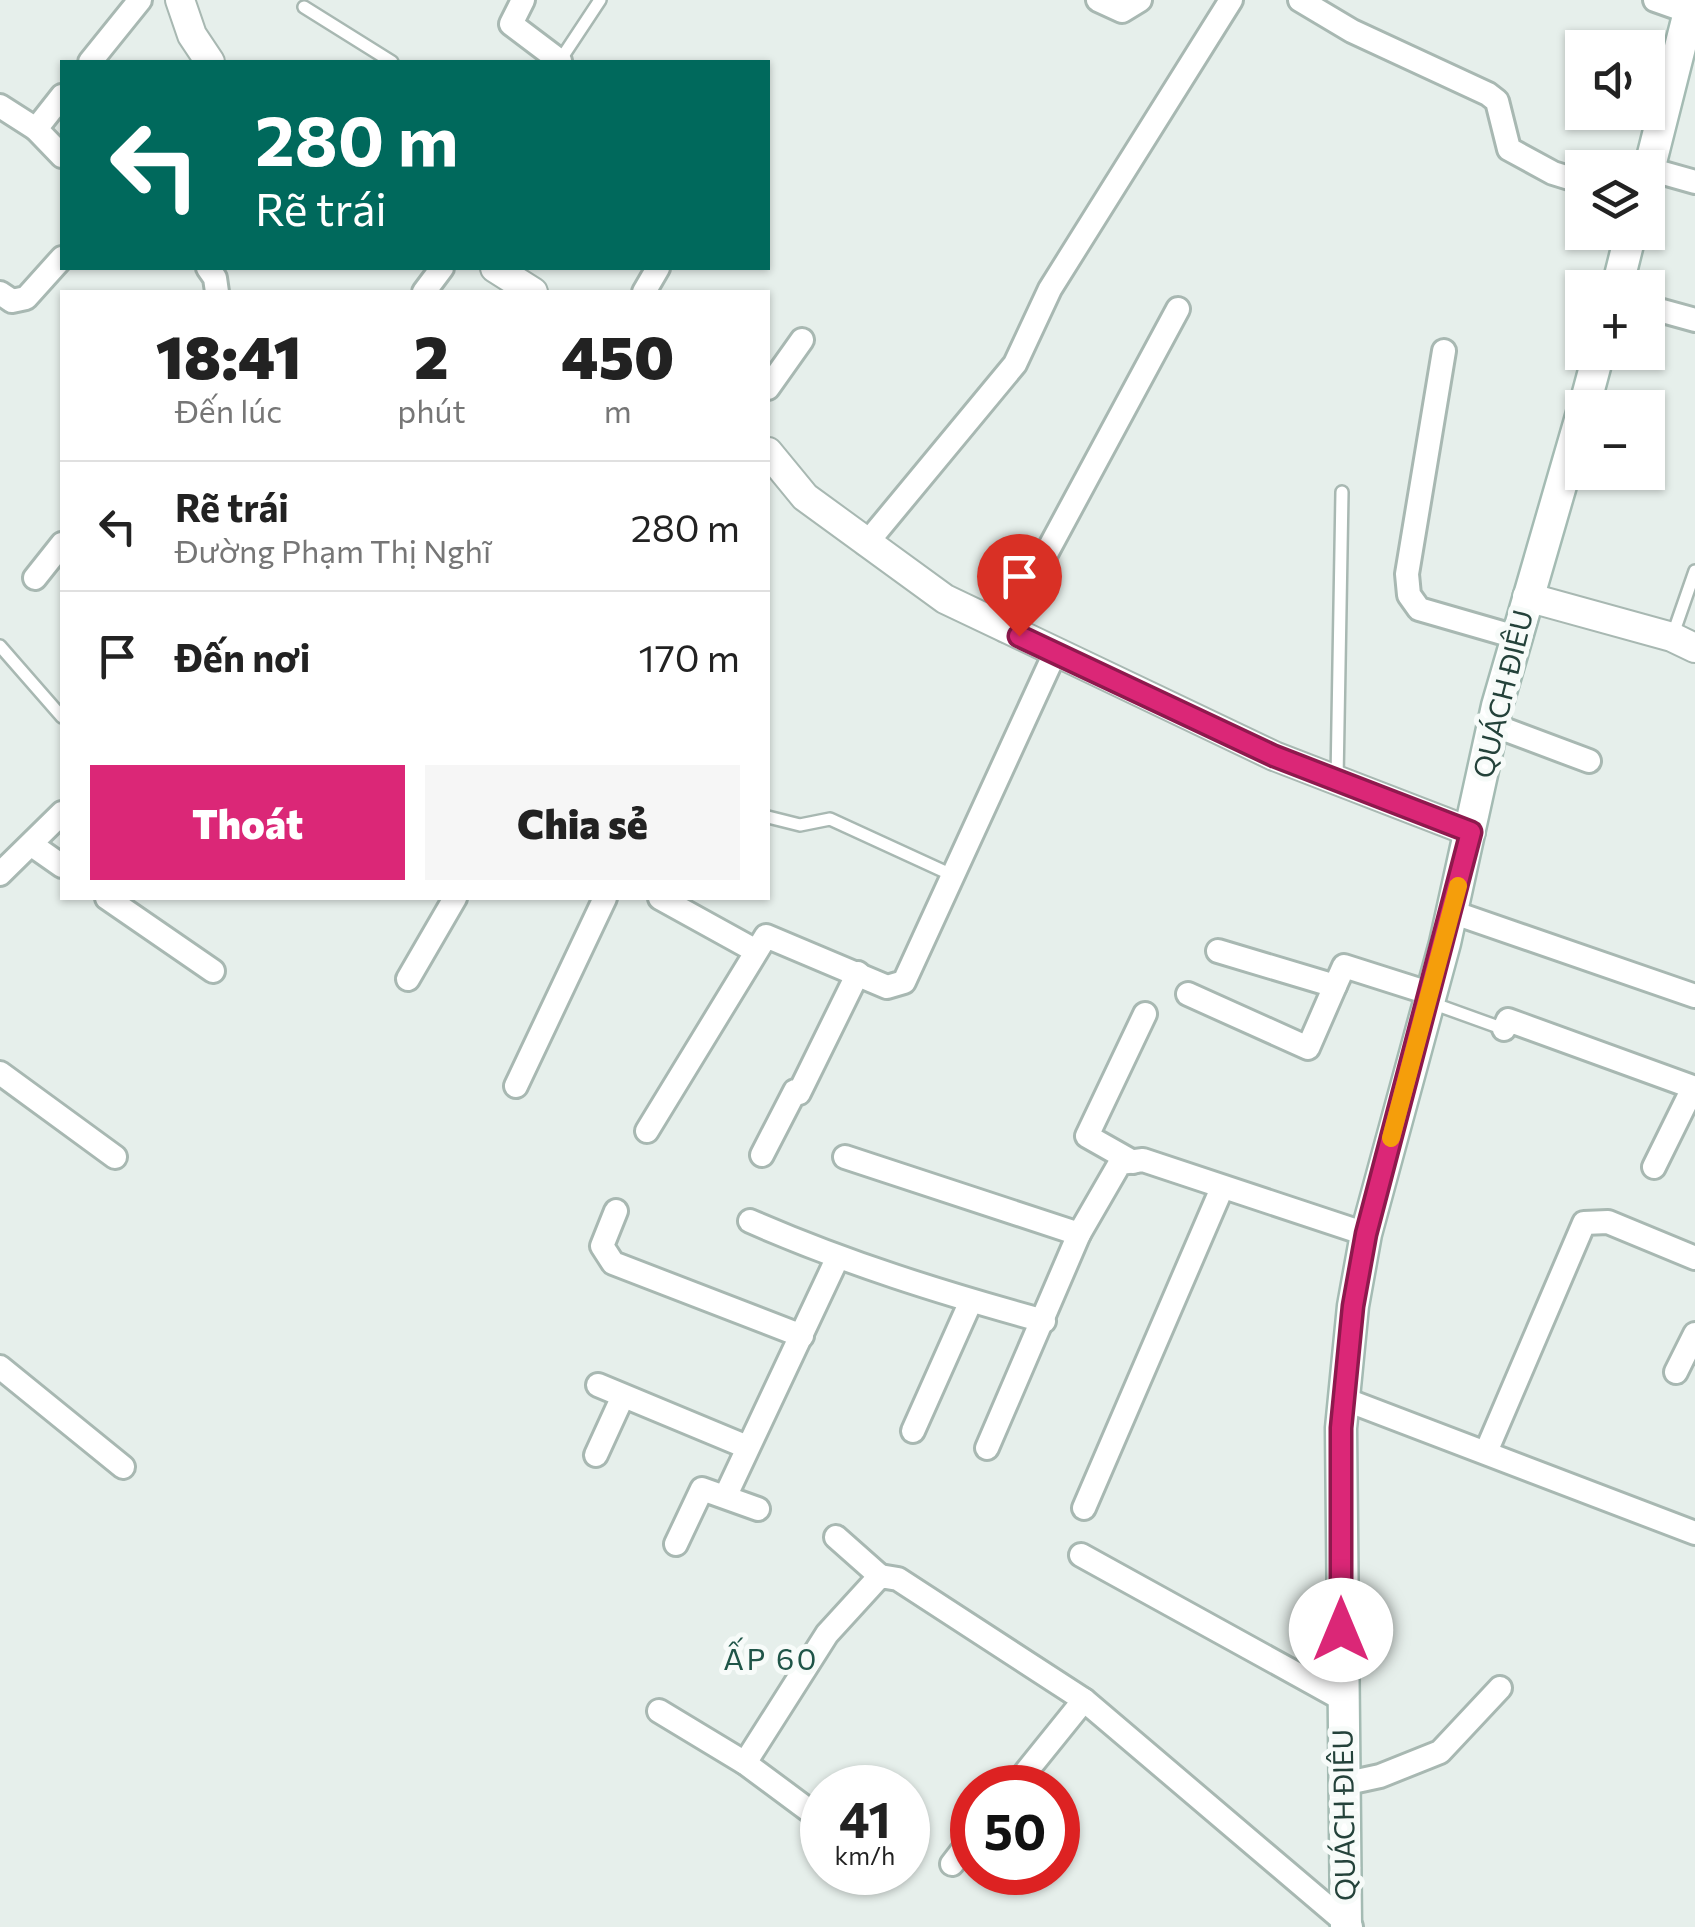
<!DOCTYPE html>
<html lang="vi">
<head>
<meta charset="utf-8">
<style>
  :root { --surface:#fff; --page:#f6f6f6; --text:#222; --muted:#767676; --line:#e0e0e0; --accent:#db2777 }
  body { margin:0; font-family:Commissioner,sans-serif; background:var(--page); color:var(--text); height:100vh; display:flex; flex-direction:column; font-size:38px; white-space:nowrap }
  * { box-sizing:border-box; margin:0 }
  p { font-size:32px; color:var(--muted) }
  .icon { flex:none; width:55px; height:55px; fill:none; stroke:currentColor; stroke-width:2; stroke-linecap:round; stroke-linejoin:round }
  .map { position:relative; flex:1; overflow:hidden }
  .details { position:absolute; left:60px; top:290px; width:710px; height:610px; display:flex; flex-direction:column; background:var(--surface); border-radius:0px; box-shadow:0 2px 8px #0004 }
  .details>* { flex:none }
  .banner { position:absolute; left:60px; top:60px; width:710px; height:210px; border-radius:0px; box-shadow:0 2px 8px #0004; background:#00695c; color:#fff; overflow:hidden }
  .tools { position:absolute; left:1565px; top:30px; display:grid; gap:20px }
  .tools a { display:grid; place-items:center; width:100px; height:100px; border-radius:0px; background:var(--surface); box-shadow:0 2px 8px #0004; font-size:50px }
  .speed { position:absolute; left:800px; top:1765px; display:flex; gap:20px; font-size:50px; font-weight:700; text-align:center }
  .speed>* { display:grid; place-content:center; width:130px; height:130px; border-radius:50%; background:var(--surface); box-shadow:0 2px 8px #0004; line-height:1 }
  .speed small { font-size:25px; font-weight:400 }
  .speed .limit { border:15px solid #d22; background:#fff; color:#111 }
  .pin { position:absolute; display:grid; place-items:center; width:85px; height:85px; color:#fff; margin:-102px -42px; border-radius:50% 50% 50% 0; rotate:-45deg; box-shadow:0 0 10px #0007 }
  .pin .icon { rotate:45deg }
  .me { position:absolute; width:110px; margin:-55px; rotate:0deg; stroke-linejoin:round; filter:drop-shadow(0 0 8px #0008) }
  .turn { display:flex; align-items:center; gap:35px; height:210px; padding:0 30px; font-size:45px }
  .turn .icon { width:130px; height:130px; stroke-width:2.5 }
  .turn b { display:block; font-size:70px; line-height:85px }
  .eta { display:flex; justify-content:space-evenly; align-items:center; height:170px; text-align:center }
  .eta b { font-size:60px; font-weight:800; line-height:70px }
  .primary-button { display:flex; gap:20px; margin-top:auto; padding:20px 30px }
  .primary-button a { flex:1; height:115px; border-radius:0px; background:var(--accent); color:#fff; font-size:40px; font-weight:800; line-height:115px; text-align:center }
  .primary-button a+a { background:var(--page); color:var(--text) }
  ul { padding:0; list-style:none }
  li { display:flex; align-items:center; gap:30px; height:130px; padding:0 30px; border-top:2px solid var(--line) }
  li div { flex:1 }
  li b { display:block; font-size:38px }
  li em { font-style:normal }
  .map>svg:first-child { display:block }
  .lines { fill:none; stroke-linecap:round; stroke-linejoin:round }
  .service-casing { stroke:#a8b8b2; stroke-width:16 }
  .minor-casing { stroke:#a8b8b2; stroke-width:28 }
  .tertiary-casing { stroke:#a8b8b2; stroke-width:32 }
  .secondary-casing { stroke:#a4bbb3; stroke-width:35 }
  .service { stroke:#fff; stroke-width:11 }
  .minor { stroke:#fff; stroke-width:22 }
  .tertiary { stroke:#fff; stroke-width:28 }
  .secondary { stroke:#fff; stroke-width:30 }
  .route-casing { stroke:#8e194d; stroke-width:25 }
  .route { stroke:#db2777; stroke-width:18 }
  .slow { stroke:#f59e0b; stroke-width:18 }
  .labels { text-anchor:middle; stroke-width:10; stroke-linejoin:round; paint-order:stroke }
  .street-label { font-size:28px; fill:#24423a; stroke:#f7fbf9 }
  .neighbourhood-label { font-size:30px; letter-spacing:2.5px; fill:#1f5548; stroke:#f7fbf9 }
</style>
</head>
<body>
<div class="map">
<svg width="1695" height="1927" viewBox="0 0 1695 1927">
  <rect width="100%" height="100%" fill="#e6efeb"/>
  <g class="lines">
    <g class="service-casing">
      <g id="service">
        <polyline points="304,7 392,62"/>
        <polyline points="559,62 600,0"/>
        <polyline points="1672,637 1695,571"/>
        <polyline points="0,646 62,717"/>
        <polyline points="1337,780 1342,492"/>
        <polyline points="768,817 800,825 830,819 952,875"/>
        <polyline points="1429,1002 1504,1029"/>
      </g>
    </g>
    <g class="minor-casing">
      <g id="minor">
        <polyline points="523,0 511,24 560,61"/>
        <polyline points="1098,0 1122,11 1140,0"/>
        <polyline points="1300,0 1352,31 1488,94 1497,101 1509,149 1553,173 1582,182"/>
        <polyline points="1655,0 1689,12"/>
        <polyline points="90,62 140,0"/>
        <polyline points="62,96 36,129 62,156"/>
        <polyline points="0,106 36,129"/>
        <polyline points="1649,169 1695,182"/>
        <polyline points="208,268 215,278 217,292"/>
        <polyline points="424,292 442,268"/>
        <polyline points="644,292 658,268"/>
        <polyline points="0,293 12,301 26,298 62,258"/>
        <polyline points="1648,307 1695,320"/>
        <polyline points="1444,351 1407,574 1409,595 1419,609 1516,637"/>
        <polyline points="768,388 802,340"/>
        <polyline points="866,544 1015,364 1050,289 1231,0"/>
        <polyline points="35,578 62,544"/>
        <polyline points="1005,630 1178,309"/>
        <polyline points="1493,725 1589,761"/>
        <polyline points="32,845 62,866"/>
        <polyline points="0,874 62,813"/>
        <polyline points="107,898 213,971"/>
        <polyline points="660,898 756,951"/>
        <polyline points="1452,912 1695,996"/>
        <polyline points="1218,951 1335,986 1344,966 1432,994"/>
        <polyline points="408,979 455,898"/>
        <polyline points="1188,994 1308,1048 1335,986"/>
        <polyline points="1504,1029 1508,1020 1695,1088"/>
        <polyline points="0,1073 115,1157"/>
        <polyline points="516,1086 605,898"/>
        <polyline points="647,1131 766,936 887,987 904,982 1054,655"/>
        <polyline points="762,1155 795,1091 799,1093 858,973"/>
        <polyline points="845,1157 1079,1234"/>
        <polyline points="1133,1162 1087,1136 1145,1014"/>
        <polyline points="1654,1167 1693,1088"/>
        <polyline points="616,1211 602,1246 613,1263 802,1336"/>
        <path d="M750,1221C846,1263 942,1293 1044,1321"/>
        <polyline points="0,1367 123,1467"/>
        <polyline points="1676,1372 1695,1334"/>
        <polyline points="598,1385 747,1447"/>
        <polyline points="1344,1399 1695,1533"/>
        <polyline points="913,1431 971,1301"/>
        <polyline points="987,1448 1079,1234 1120,1163 1143,1160 1366,1234"/>
        <polyline points="1486,1452 1584,1223 1608,1222 1695,1258"/>
        <polyline points="596,1455 623,1396"/>
        <polyline points="726,1495 837,1259"/>
        <polyline points="1084,1508 1222,1188"/>
        <polyline points="836,1537 880,1576"/>
        <polyline points="676,1544 702,1489 758,1509"/>
        <polyline points="1081,1555 1342,1699"/>
        <polyline points="659,1711 745,1763 815,1815"/>
        <polyline points="745,1763 827,1634 880,1576 898,1579 1084,1700 1351,1927"/>
        <polyline points="1343,1784 1380,1776 1440,1752 1500,1688"/>
        <polyline points="1013,1788 1084,1700"/>
        <polyline points="952,1864 972,1838"/>
      </g>
    </g>
    <g class="tertiary-casing">
      <g id="tertiary">
        <polyline points="180,0 192,35 210,62"/>
        <polyline points="495,268 533,292"/>
        <polyline points="768,452 805,497 945,599 1274,756 1471,832"/>
        <polyline points="1527,597 1672,637 1695,648"/>
      </g>
    </g>
    <g class="secondary-casing">
      <g id="secondary">
        <polyline points="1648,174 1692,0"/>
        <polyline points="1617,288 1631,232"/>
        <polyline points="1584,408 1599,352"/>
        <polyline points="1346,1927 1341,1428 1353,1306 1366,1234 1445,943 1497,706 1582,413"/>
      </g>
    </g>
    <use href="#service" class="service"/>
    <use href="#minor" class="minor"/>
    <use href="#tertiary" class="tertiary"/>
    <use href="#secondary" class="secondary"/>
  </g>
  <g class="lines">
    <g class="route-casing">
      <polyline id="route" points="1019,636 1274,756 1471,832 1366,1234 1353,1306 1341,1428 1341,1630"/>
    </g>
    <use href="#route" class="route"/>
    <polyline class="slow" points="1391,1138 1458,886"/>
  </g>
  <g class="labels">
    <g class="street-label">
      <text transform="translate(1503 694) rotate(-76)" y="10">QUÁCH ĐIÊU</text>
      <text transform="translate(1344 1815) rotate(-91)" y="10">QUÁCH ĐIÊU</text>
    </g>
    <g class="neighbourhood-label">
      <text x="771" y="1670">ẤP 60</text>
    </g>
  </g>
</svg>
<div class="tools">
<a><svg class="icon" aria-label="sound" viewBox="0 0 24 24"><path d="M4 9h4l5-4v14l-5-4H4zM17 9q2 3 0 6"/></svg></a>
<a><svg class="icon" aria-label="layers" viewBox="0 0 24 24"><path d="M12 4l9 5-9 5-9-5zM3 14l9 5 9-5"/></svg></a>
<a>+</a>
<a>−</a>
</div>
<div class="speed"><div>41<small>km/h</small></div><div class="limit">50</div></div>
<div class="pin" style="left:1019px;top:636px;background:#d93025"><svg class="icon" aria-label="arrive" viewBox="0 0 24 24"><path d="M6 21V4h12l-3 4 3 4H6"/></svg></div>
<svg class="me" style="left:1341px;top:1630px" viewBox="-20 -20 40 40"><circle r="19" fill="#fff"/><path d="M0-13L10 11 0 6-10 11z" fill="#db2777"/></svg>
<div class="banner">
<div class="turn"><svg class="icon" aria-label="left" viewBox="0 0 24 24"><path d="M17 20v-9H6M10 6l-5 5 5 5"/></svg><div><b>280 m</b>Rẽ trái</div></div>
</div>
<section class="details">
<div class="eta">
<div><b>18:41</b><p>Đến lúc</p></div>
<div><b>2</b><p>phút</p></div>
<div><b>450</b><p>m</p></div>
</div>
<ul>
<li><svg class="icon" aria-label="left" viewBox="0 0 24 24"><path d="M17 20v-9H6M10 6l-5 5 5 5"/></svg><div><b>Rẽ trái</b><p>Đường Phạm Thị Nghĩ</p></div><em>280 m</em></li>
<li><svg class="icon" aria-label="arrive" viewBox="0 0 24 24"><path d="M6 21V4h12l-3 4 3 4H6"/></svg><div><b>Đến nơi</b></div><em>170 m</em></li>
</ul>
<div class="primary-button"><a>Thoát</a><a>Chia sẻ</a></div>
</section>
</div>
</body>
</html>
